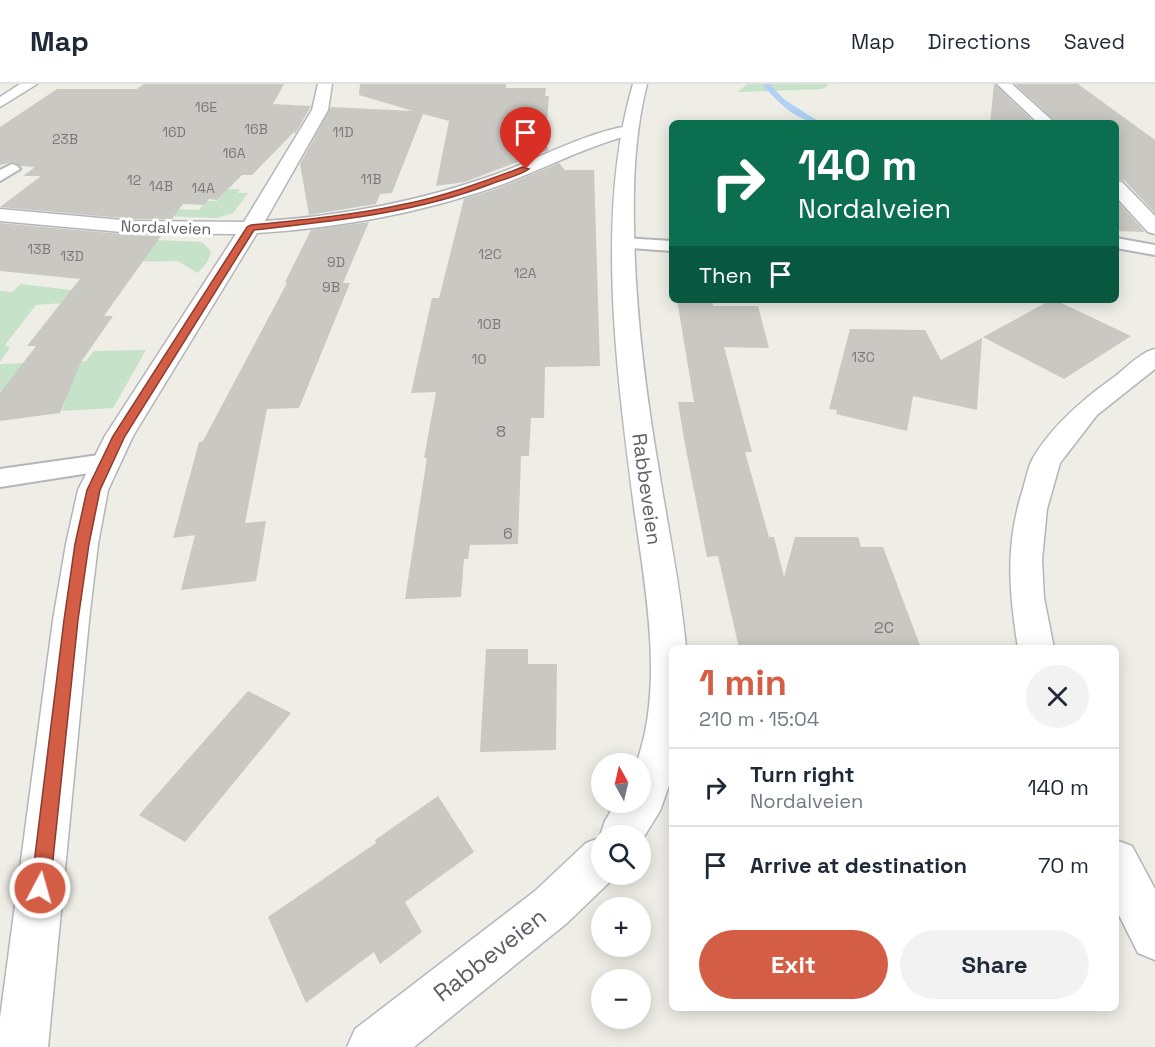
<!DOCTYPE html>
<html lang="en">
<head>
<meta charset="utf-8">
<style>
  :root { --surface:#fff; --page:#f2f2f3; --text:#1f2937; --muted:#747a83; --line:#e0e1e3; --accent:#d45d46 }
  body { margin:0; font-family:"Space Grotesk",sans-serif; background:var(--page); color:var(--text); height:100vh; display:flex; flex-direction:column; font-size:22px; white-space:nowrap }
  * { box-sizing:border-box; margin:0 }
  p { font-size:20px; color:var(--muted) }
  .icon { flex:none; width:33px; height:33px; fill:none; stroke:currentColor; stroke-width:2; stroke-linecap:round; stroke-linejoin:round }
  .map { position:relative; flex:1; overflow:hidden }
  .side { position:absolute; left:669px; top:561px; width:450px; height:366px; display:flex; flex-direction:column; background:var(--surface); border-radius:9px; box-shadow:0 3px 15px #0003 }
  .side>* { flex:none }
  .hud { position:absolute; left:669px; top:36px; width:450px; height:183px; border-radius:9px; box-shadow:0 3px 15px #0003; background:#0b6e4f; color:#fff; overflow:hidden }
  .needle { width:39px; rotate:352deg }
  .fabs { position:absolute; left:591px; top:669px; display:grid; gap:12px }
  .fabs a { display:grid; place-items:center; width:60px; height:60px; border-radius:50%; background:var(--surface); box-shadow:0 3px 15px #0003; font-size:30px }
  .pin { position:absolute; display:grid; place-items:center; width:51px; height:51px; color:#fff; margin:-62px -26px; border-radius:50% 50% 50% 0; rotate:-45deg; box-shadow:0 0 6px #0007 }
  .pin .icon { rotate:45deg }
  .me { position:absolute; width:66px; margin:-33px; rotate:6deg; stroke-linejoin:round; filter:drop-shadow(0 0 4px #0008) }
  .turn { display:flex; align-items:center; gap:21px; height:126px; padding:0 30px; font-size:27px }
  .turn .icon { width:78px; height:78px; stroke-width:2.5 }
  .turn b { display:block; font-size:42px; line-height:51px }
  .then { display:flex; align-items:center; height:57px; padding:0 30px; background:#0003; gap:12px; font-size:22px }
  .round { display:grid; place-items:center; flex:none; width:63px; height:63px; border-radius:32px; background:var(--page) }
  .head { display:flex; align-items:center; justify-content:space-between; height:102px; padding:0 30px }
  h1 { font-size:36px; font-weight:800; line-height:45px; color:var(--accent) }
  .action { display:flex; gap:12px; margin-top:auto; padding:12px 30px }
  .action a { flex:1; height:69px; border-radius:36px; background:var(--accent); color:#fff; font-size:24px; font-weight:800; line-height:69px; text-align:center }
  .action a+a { background:var(--page); color:var(--text) }
  ul { padding:0; list-style:none }
  li { display:flex; align-items:center; gap:18px; height:78px; padding:0 30px; border-top:2px solid var(--line) }
  li div { flex:1 }
  li b { display:block; font-size:22px }
  li em { font-style:normal }
  header { display:flex; align-items:center; gap:36px; box-sizing:border-box; height:84px; padding:0 30px; background:var(--surface); border-bottom:2px solid var(--line) }
  header strong { font-size:28px }
  nav { display:flex; gap:33px; margin-inline-start:auto; font-size:21px }
  .map>svg:first-child { display:block }
  .green { fill:#c6e2c8 }
  .lines { fill:none; stroke-linecap:round; stroke-linejoin:round }
  .stream { fill:#b0d1f5; fill-rule:evenodd }
  .building { fill:#cac8c3 }
  .lane-casing { stroke:#b3b5b9; stroke-width:4 }
  .street-casing { stroke:#b3b5b9; stroke-width:3 }
  .secondary-casing { stroke:#b5b7bc; stroke-width:3 }
  .lane { fill:#fff; fill-rule:evenodd }
  .street { fill:#fff; fill-rule:evenodd }
  .secondary { fill:#fff; fill-rule:evenodd }
  .route { fill:#d45d46; stroke:#8a3c2e; stroke-width:1.5 }
  .labels { text-anchor:middle; stroke-width:6; stroke-linejoin:round; paint-order:stroke }
  .far-number-label { font-size:14px; fill:#797a7c }
  .far-street-label { font-size:16px; fill:#5e6065; stroke:#fff }
  .number-label { font-size:16px; fill:#797a7c }
  .street-label { font-size:20px; fill:#5e6065; stroke:#fff }
  .near-street-label { font-size:24px; fill:#5e6065; stroke:#fff }
</style>
</head>
<body>
<header>
<strong>Map</strong>
<nav><a>Map</a><a>Directions</a><a>Saved</a></nav>
</header>
<div class="map">
<svg width="1155" height="963" viewBox="0 0 1155 963">
  <rect width="100%" height="100%" fill="#eeede6"/>
  <g class="green">
    <polygon points="747,0 827,0 829,1 822,5 738,8"/>
    <polygon points="227,105 240,105 238,109 248,109 233,129 217,134 106,130 126,123 199,126 206,117 217,117"/>
    <path d="M134,155L202,158L211,167C209,177 205,182 197,189L178,177L112,178Z"/>
    <polygon points="21,200 79,207 62,219 36,221 5,261 10,264 0,278 0,207 12,208"/>
    <polygon points="146,266 113,324 62,327 71,298 0,307 0,280 86,277 94,267"/>
  </g>
  <g class="lines">
    <path class="stream" d="M763,0H769L785,16L821,39C799,39 775,17 763,0Z"/>
  </g>
  <g class="building">
    <polygon points="144,0 284,0 273,20 311,22 295,50 294,48 252,91 242,91 217,116 209,115 204,121 183,120 172,135 133,135 0,123 41,92 23,92 35,83 20,82 13,78 0,81 0,43 57,5 137,5"/>
    <polygon points="360,0 506,0 506,4 546,4 545,12 549,12 545,60 549,66 465,98 436,102 449,37 423,30 392,109 380,110 376,120 309,131 300,80 331,23 413,27 359,11"/>
    <polygon points="994,0 995,0 1035,39 990,39"/>
    <polygon points="1015,0 1078,0 1155,56 1155,129 1124,96 1116,95 1116,39 1057,39"/>
    <polygon points="559,79 565,86 594,86 600,282 545,283 544,334 531,334 529,372 521,372 518,460 470,461 468,475 464,475 461,513 405,515 427,374 424,374 436,308 411,309 432,214 439,214 464,115 499,104"/>
    <polygon points="1116,116 1145,148 1116,147"/>
    <polygon points="369,138 343,199 350,199 299,324 267,325 245,439 266,437 256,497 181,506 195,451 173,454 199,358 203,357 287,199 285,198 311,146"/>
    <polygon points="0,139 133,151 161,152 104,232 113,232 81,278 60,329 0,337 0,309 36,262 27,262 80,195 0,187"/>
    <polygon points="677,216 712,216 713,222 758,222 769,264 724,263 752,368 745,368 769,453 774,453 784,493 795,453 858,453 861,463 883,463 921,564 739,564 718,472 707,473 684,355 678,318 694,318"/>
    <polygon points="1051,216 1055,216 1131,252 1064,295 983,253"/>
    <polygon points="850,245 925,246 941,276 982,254 977,326 913,312 907,347 836,330 837,326 829,325"/>
    <polygon points="486,565 528,565 528,580 557,580 556,666 480,668"/>
    <polygon points="248,607 291,629 185,758 139,731"/>
    <polygon points="438,712 474,768 405,818 422,848 380,880 374,868 306,919 268,833 376,759 375,756"/>
  </g>
  <g class="lines">
    <g class="lane-casing">
      <g id="lane">
        <polygon points="12,80 17,82 20,85 0,97 0,86"/>
        <polygon points="623,154 672,157 672,167 617,163 614,159 617,155"/>
        <polygon points="1116,154 1155,161 1155,171 1116,164"/>
        <polygon points="106,370 115,373 119,379 115,385 0,403 0,385"/>
      </g>
    </g>
    <g class="street-casing">
      <g id="street">
        <polygon points="20,0 37,0 0,23 0,13"/>
        <path d="M318,0H332L328,26L265,137C343,132 420,117 494,91C539,75 581,50 628,42L636,47L634,50C586,62 544,85 498,102C420,129 339,144 257,149L133,352L108,406L98,460L89,536L48,963H0V934L53,536L66,460L78,406L105,352L236,150L133,149L0,137V125L133,137L244,138L312,26Z"/>
        <polygon points="997,0 1012,0 1055,39 1038,39"/>
        <polygon points="1116,97 1122,98 1155,132 1155,150 1148,148 1116,113"/>
        <path d="M1155,265V285L1097,331L1060,379L1047,425L1042,475L1044,514L1054,564H1018C1009,507 1005,461 1023,405C1026,395 1028,383 1033,374C1052,342 1081,317 1110,296C1125,286 1138,269 1155,265Z"/>
        <polygon points="1116,756 1132,762 1155,805 1155,876 1138,869 1116,825"/>
      </g>
    </g>
    <g class="secondary-casing">
      <path id="secondary" d="M633,0H647C635,48 633,95 634,144C635,228 646,311 660,393C669,450 681,506 686,564H672V693L660,727L640,759V752H602V790H618L567,839L414,963H347L355,945L535,807L586,759L599,754L605,737L616,718H640V680H636C665,602 645,503 634,423C617,291 595,129 633,0Z"/>
    </g>
    <use href="#lane" class="lane"/>
    <use href="#street" class="street"/>
    <use href="#secondary" class="secondary"/>
  </g>
  <path class="route" d="M523,83L529,85C519,92 504,95 491,100C415,129 334,137 254,146L125,352L100,406L89,460L78,536L50,804L47,810L40,813L34,810L31,804L64,536L75,460L87,406L113,352L247,143L251,141C302,136 355,131 405,120C446,112 485,97 523,83Z"/>
  <g class="labels">
    <g class="far-number-label">
      <text x="206" y="28">16E</text>
      <text x="256" y="50">16B</text>
      <text x="174" y="53">16D</text>
      <text x="343" y="53">11D</text>
      <text x="65" y="60">23B</text>
      <text x="234" y="74">16A</text>
      <text x="371" y="100">11B</text>
      <text x="134" y="101">12</text>
      <text x="161" y="107">14B</text>
      <text x="203" y="109">14A</text>
      <text x="39" y="170">13B</text>
      <text x="490" y="175">12C</text>
      <text x="72" y="177">13D</text>
      <text x="336" y="183">9D</text>
      <text x="525" y="194">12A</text>
      <text x="331" y="208">9B</text>
      <text x="489" y="245">10B</text>
      <text x="863" y="278">13C</text>
      <text x="479" y="280">10</text>
    </g>
    <g class="far-street-label">
      <text transform="translate(166 143) rotate(2)" y="6">Nordalveien</text>
    </g>
    <g class="number-label">
      <text x="501" y="353">8</text>
      <text x="508" y="455">6</text>
      <text x="884" y="549">2C</text>
    </g>
    <g class="street-label">
      <text transform="translate(647 405) rotate(82)" y="7">Rabbeveien</text>
    </g>
    <g class="near-street-label">
      <text transform="translate(490 871) rotate(-38)" y="8">Rabbeveien</text>
    </g>
  </g>
</svg>
<div class="fabs">
<a><svg class="needle" viewBox="-14 -14 28 28"><path d="M0-13l5 13h-10z" fill="#e53935"/><path d="M0 13l5-13h-10z" fill="#747a83"/></svg></a>
<a><svg class="icon" aria-label="search" viewBox="0 0 24 24"><circle cx="10" cy="10" r="6"/><path d="M15 15l6 6"/></svg></a>
<a>+</a>
<a>−</a>
</div>
<div class="pin" style="left:526px;top:85px;background:#d93025"><svg class="icon" aria-label="arrive" viewBox="0 0 24 24"><path d="M6 21V4h12l-3 4 3 4H6"/></svg></div>
<svg class="me" style="left:40px;top:804px" viewBox="-20 -20 40 40"><circle r="17" fill="#d45d46" stroke="#fff" stroke-width="3"/><path d="M0-11L8 9 0 5-8 9z" fill="#fff"/></svg>
<div class="hud">
<div class="turn"><svg class="icon" aria-label="right" viewBox="0 0 24 24"><path d="M7 20v-9h11M14 6l5 5-5 5"/></svg><div><b>140 m</b>Nordalveien</div></div>
<div class="then">Then<svg class="icon" aria-label="arrive" viewBox="0 0 24 24"><path d="M6 21V4h12l-3 4 3 4H6"/></svg></div>
</div>
<section class="side">
<div class="head"><div><h1>1 min</h1><p>210 m · 15:04</p></div><a class="round"><svg class="icon" aria-label="close" viewBox="0 0 24 24"><path d="M6 6l12 12M18 6L6 18"/></svg></a></div>
<ul>
<li><svg class="icon" aria-label="right" viewBox="0 0 24 24"><path d="M7 20v-9h11M14 6l5 5-5 5"/></svg><div><b>Turn right</b><p>Nordalveien</p></div><em>140 m</em></li>
<li><svg class="icon" aria-label="arrive" viewBox="0 0 24 24"><path d="M6 21V4h12l-3 4 3 4H6"/></svg><div><b>Arrive at destination</b></div><em>70 m</em></li>
</ul>
<div class="action"><a>Exit</a><a>Share</a></div>
</section>
</div>
</body>
</html>
